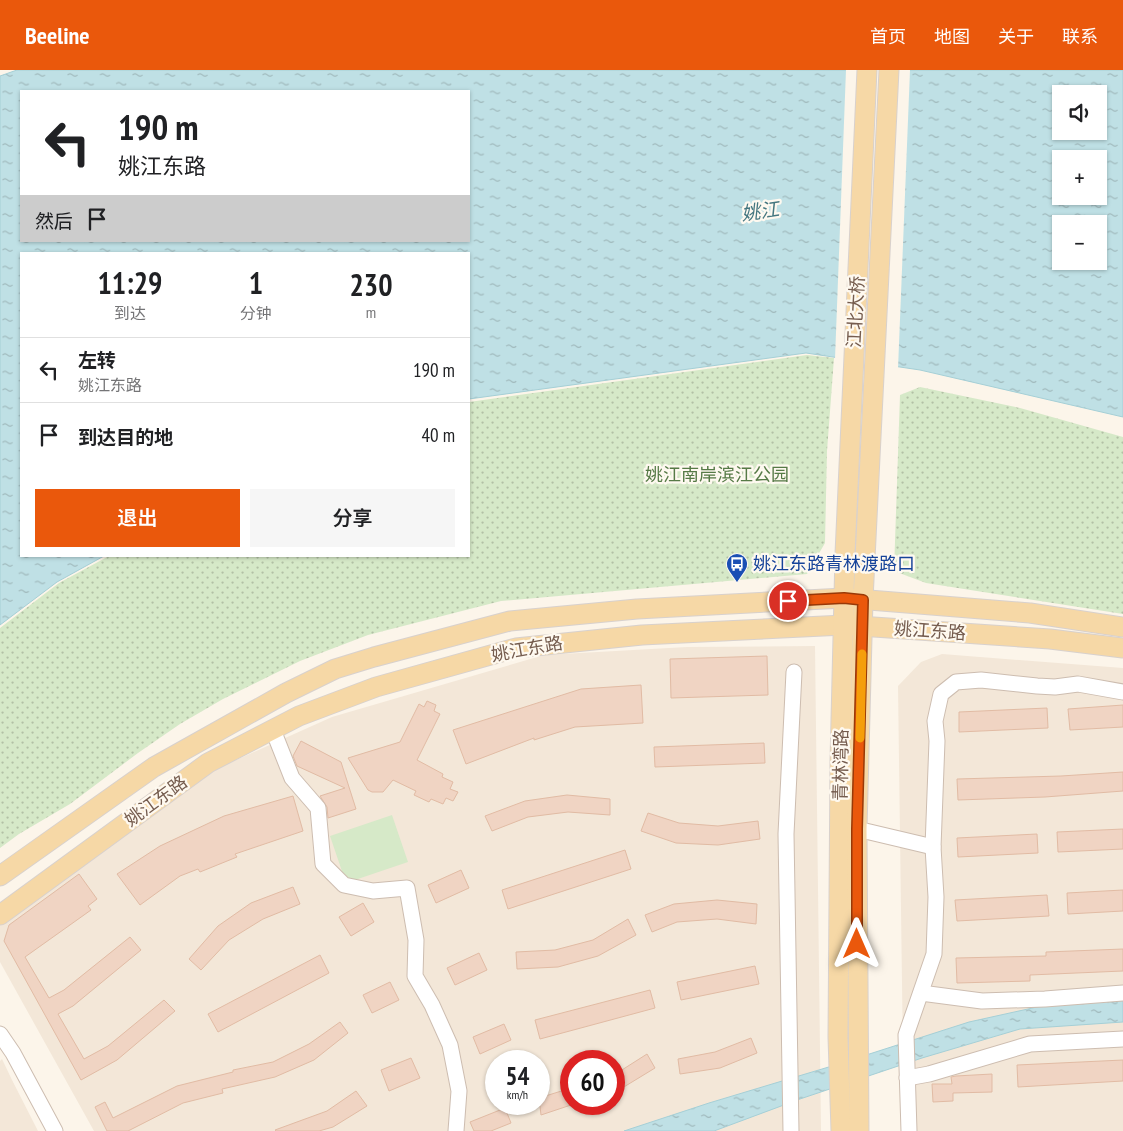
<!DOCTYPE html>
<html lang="zh">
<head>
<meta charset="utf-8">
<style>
  :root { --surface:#fff; --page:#f6f6f6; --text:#202124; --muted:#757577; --line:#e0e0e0; --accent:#ea580c }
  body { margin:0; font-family:"PT Sans Narrow","Noto Sans SC",sans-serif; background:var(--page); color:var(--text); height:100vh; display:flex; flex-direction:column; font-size:19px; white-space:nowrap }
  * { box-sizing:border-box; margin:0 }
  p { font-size:16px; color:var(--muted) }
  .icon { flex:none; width:28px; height:28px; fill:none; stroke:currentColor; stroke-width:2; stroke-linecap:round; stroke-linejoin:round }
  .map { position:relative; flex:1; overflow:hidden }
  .drawer { position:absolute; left:20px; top:182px; width:450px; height:305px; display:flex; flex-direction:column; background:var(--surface); border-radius:0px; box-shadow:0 1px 4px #0004 }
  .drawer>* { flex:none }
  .hud { position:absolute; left:20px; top:20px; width:450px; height:152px; border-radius:0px; box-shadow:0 1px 4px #0004; background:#fff; color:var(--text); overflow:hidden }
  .tools { position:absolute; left:1052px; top:15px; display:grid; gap:10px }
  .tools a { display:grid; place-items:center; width:55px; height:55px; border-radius:0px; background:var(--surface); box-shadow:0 1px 4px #0004; font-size:25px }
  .speed { position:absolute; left:485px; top:980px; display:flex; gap:10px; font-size:25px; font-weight:700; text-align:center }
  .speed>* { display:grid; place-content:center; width:65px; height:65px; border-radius:50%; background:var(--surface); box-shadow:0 1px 4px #0004; line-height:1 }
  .speed small { font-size:12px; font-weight:400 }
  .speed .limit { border:8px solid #d22; background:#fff; color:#111 }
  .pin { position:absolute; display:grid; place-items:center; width:42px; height:42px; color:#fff; margin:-21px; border:2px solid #fff; border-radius:50%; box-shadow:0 1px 5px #0007 }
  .me { position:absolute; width:55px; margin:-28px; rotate:0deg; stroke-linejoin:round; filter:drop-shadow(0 0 4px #0008) }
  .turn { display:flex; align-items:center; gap:18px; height:105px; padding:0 15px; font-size:22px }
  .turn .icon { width:65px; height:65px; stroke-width:2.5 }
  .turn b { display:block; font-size:35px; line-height:42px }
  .then { display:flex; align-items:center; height:48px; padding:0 15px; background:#0003; gap:10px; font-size:19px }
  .eta { display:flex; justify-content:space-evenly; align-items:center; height:85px; text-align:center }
  .eta b { font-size:30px; font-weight:600; line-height:35px }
  .action { display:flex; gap:10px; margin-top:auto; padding:10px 15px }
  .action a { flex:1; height:58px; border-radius:0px; background:var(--accent); color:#fff; font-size:20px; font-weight:600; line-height:58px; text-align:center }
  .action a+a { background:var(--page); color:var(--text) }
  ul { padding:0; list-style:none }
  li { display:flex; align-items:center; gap:15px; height:65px; padding:0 15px; border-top:1px solid var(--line) }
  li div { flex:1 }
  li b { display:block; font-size:19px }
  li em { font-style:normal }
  header { display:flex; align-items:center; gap:30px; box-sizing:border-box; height:70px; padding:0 25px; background:var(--accent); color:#fff }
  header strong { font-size:24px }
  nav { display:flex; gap:28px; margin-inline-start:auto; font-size:18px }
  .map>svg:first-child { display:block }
  .residential { fill:#f3e7d8; fill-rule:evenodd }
  .green { fill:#d6e9c8 }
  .park { fill:url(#park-dots) }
  .water { fill:url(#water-ripples); stroke:#a5cfd6; fill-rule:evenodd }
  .pier { fill:#fcf5ea }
  .building { fill:#f0d4c3; stroke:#e1bba4 }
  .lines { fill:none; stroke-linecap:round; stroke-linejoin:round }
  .minor-casing { stroke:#cdbdb0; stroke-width:17 }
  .major-casing { stroke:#d8d1cd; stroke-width:21 }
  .minor { stroke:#fff; stroke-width:15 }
  .major { stroke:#f6d8a6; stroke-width:19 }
  .route-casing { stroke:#983908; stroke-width:12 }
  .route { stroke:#ea580c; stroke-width:9 }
  .slow { stroke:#f59e0b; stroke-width:9 }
  .labels { text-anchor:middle; stroke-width:4.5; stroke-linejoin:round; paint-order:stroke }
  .street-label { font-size:18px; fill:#755c4e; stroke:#fef9f0 }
  .park-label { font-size:18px; fill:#567a46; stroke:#fef9f0 }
  .transit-label { font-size:18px; fill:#164399; stroke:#fef9f0; text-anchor:start }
  .water-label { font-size:19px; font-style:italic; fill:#457780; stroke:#fef9f0 }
</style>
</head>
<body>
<header>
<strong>Beeline</strong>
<nav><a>首页</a><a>地图</a><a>关于</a><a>联系</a></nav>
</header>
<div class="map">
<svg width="1123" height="1061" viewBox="0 0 1123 1061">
  <defs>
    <pattern id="park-dots" width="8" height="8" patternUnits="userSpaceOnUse" patternTransform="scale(1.25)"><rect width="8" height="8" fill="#d6e9c8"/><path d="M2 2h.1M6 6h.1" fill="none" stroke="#b2c0a5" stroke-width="1.8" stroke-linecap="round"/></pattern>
    <pattern id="water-ripples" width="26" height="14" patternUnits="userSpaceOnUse" patternTransform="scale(1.25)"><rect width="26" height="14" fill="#bfe0e5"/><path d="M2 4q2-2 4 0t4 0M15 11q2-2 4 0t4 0" fill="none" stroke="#a0b9bc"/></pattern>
  </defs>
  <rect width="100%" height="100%" fill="#fcf5ea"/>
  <g class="residential">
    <path d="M815,576L821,1061H94L0,892V855L205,704L332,647L544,585L687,577ZM496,991H539V1034H496ZM571,991H614V1034H571Z"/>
    <polygon points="942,584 1123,598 1123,1061 904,1061 898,616 921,592"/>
    <polygon points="2,989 12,1010 38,1061 0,1061 0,991"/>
  </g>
  <polygon class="green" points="392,745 408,792 346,813 330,766"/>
  <g class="park">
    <polygon points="807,285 834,288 827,381 825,473 807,504 501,531 368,565 300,591 223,629 180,654 138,683 70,734 19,764 0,778 0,558 59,513 109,486 469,486 469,332"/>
    <polygon points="920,317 1020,338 1123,367 1123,544 926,513 894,501 900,325"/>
  </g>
  <g class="water">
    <path d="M17,0H1123V347L920,300L806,283L469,329V184H21V486H104L57,512L0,555V6ZM21,21H469V171H21ZM1061,24H1099V61H1061ZM1061,89H1099V126H1061ZM1061,154H1099V191H1061Z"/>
    <polygon points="1123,927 1123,952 1020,959 922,988 800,1029 714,1061 624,1061 709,1033 832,996 969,952 1046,935"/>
  </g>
  <polygon class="pier" points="846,0 910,0 898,299 835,289"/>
  <g class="building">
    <polygon points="767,586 768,625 671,628 670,589"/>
    <polygon points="641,615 643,653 575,657 534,670 534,668 466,694 453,660 581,619"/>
    <polygon points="427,631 436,635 434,641 440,644 417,690 443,704 442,707 453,712 450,719 458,722 453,731 446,728 443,734 431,729 429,732 414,725 416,721 393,710 383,722 372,722 368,720 348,688 400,672 419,634 424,637"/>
    <polygon points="1123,635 1123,657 1070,660 1068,639"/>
    <polygon points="1047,638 1048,658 959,662 959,642"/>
    <polygon points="301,671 341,692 356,739 328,748 327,737 320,726 345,718 297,696 293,686"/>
    <polygon points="764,673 765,693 655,697 654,677"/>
    <polygon points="1123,702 1123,721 1045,727 958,730 957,709 1061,706"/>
    <polygon points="567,725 610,729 610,745 568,742 528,747 492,761 485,746 525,731"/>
    <polygon points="293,726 303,761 235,784 237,787 200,802 198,799 180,806 140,835 117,804 160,776 224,746"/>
    <polygon points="648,743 679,753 718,756 758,751 760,769 718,775 676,773 641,761"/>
    <polygon points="1123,759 1123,779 1058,782 1057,762"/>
    <polygon points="1037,764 1038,783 958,787 957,768"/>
    <polygon points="625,780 631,799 508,839 502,820"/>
    <polygon points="461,800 469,818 436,833 428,815"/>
    <polygon points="79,804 97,829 88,836 91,840 25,887 49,928 64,920 130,867 141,880 73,936 58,944 84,989 108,976 164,930 175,941 117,990 81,1010 4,871 9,855"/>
    <polygon points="293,817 300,834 263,849 229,870 201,900 189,889 218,856 251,833"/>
    <polygon points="1123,820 1123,841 1068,844 1067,823"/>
    <polygon points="1047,825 1049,846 957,851 955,830"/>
    <polygon points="717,830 757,834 756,854 717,849 677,852 652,862 645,845 674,834"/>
    <polygon points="363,833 374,852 351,866 339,847"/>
    <polygon points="628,849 636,865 598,886 558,897 517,899 516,882 555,880 593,870"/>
    <polygon points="1123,879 1123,901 1030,905 1030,911 957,913 956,888 1046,886 1046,882"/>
    <polygon points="479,883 487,900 455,915 447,898"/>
    <polygon points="320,885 329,903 218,962 208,944"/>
    <polygon points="755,896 759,914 681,930 677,912"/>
    <polygon points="390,912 399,930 372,943 363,925"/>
    <polygon points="650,920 655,938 540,969 535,950"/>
    <polygon points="340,952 348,963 314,990 275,1007 222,1019 223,1023 183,1033 128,1061 107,1061 95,1037 105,1032 113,1048 177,1016 233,1002 233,1000 273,992 309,974"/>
    <polygon points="504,954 511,970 480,984 473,967"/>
    <polygon points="751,968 757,983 720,998 680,1004 678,989 715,982"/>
    <polygon points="647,984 655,998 614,1023 614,1005"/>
    <polygon points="411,988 420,1008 389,1021 381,1000"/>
    <polygon points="1123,990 1123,1011 1018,1017 1017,995"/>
    <polygon points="992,1004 992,1022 953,1023 953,1031 933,1032 932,1014 952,1014 951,1007 956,1006"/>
    <polygon points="571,1018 571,1035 541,1045 539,1028"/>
    <polygon points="356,1021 367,1036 333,1057 319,1061 276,1061 275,1060 327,1041"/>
    <polygon points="505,1038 511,1053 491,1061 474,1061 470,1052"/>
  </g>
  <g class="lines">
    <g class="minor-casing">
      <g id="minor">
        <polyline points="273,660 292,708 318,738 323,794 344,815 373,821 407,818 416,870 415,906 432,935 450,975 459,1021 456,1061"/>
        <polyline points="857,759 933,777"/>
        <polyline points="921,923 982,931 1045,929 1123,923"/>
        <polyline points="0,964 13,983 55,1061"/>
        <polyline points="907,1008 929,1004 1030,974 1123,969"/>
        <polyline points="791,1061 786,764 794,602"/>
        <polyline points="909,1061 906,965 934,884 936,827 933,777 937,671 935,651 941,624 956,612 981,610 1037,616 1055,617 1078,614 1123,622"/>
      </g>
    </g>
    <g class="major-casing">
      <g id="major">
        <polyline points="0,806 154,697 286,623 335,599 374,587 510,551 637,539 844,528 1030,543 1123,557"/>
        <polyline points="0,845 208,693 299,646 376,617 516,578 642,565 844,555 1050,569 1123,578"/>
        <polyline points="841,1061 838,967 840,691 845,484 867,0"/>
        <polyline points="859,1061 857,759 863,530 889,0"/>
      </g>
    </g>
    <use href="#minor" class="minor"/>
    <use href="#major" class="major"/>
  </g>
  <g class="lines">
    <g class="route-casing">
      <polyline id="route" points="788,531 844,528 863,530 857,759 857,874"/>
    </g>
    <use href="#route" class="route"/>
    <polyline class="slow" points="860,668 862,584"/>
  </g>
  <defs>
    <g id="bus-pin" transform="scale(1.125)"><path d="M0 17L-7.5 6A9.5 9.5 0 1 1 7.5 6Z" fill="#1a4fb4" stroke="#fef9f0"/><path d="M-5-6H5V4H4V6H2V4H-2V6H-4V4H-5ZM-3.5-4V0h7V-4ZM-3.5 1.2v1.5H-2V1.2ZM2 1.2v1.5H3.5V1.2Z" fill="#fff"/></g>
  </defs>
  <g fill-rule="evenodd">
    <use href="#bus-pin" x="737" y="494"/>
  </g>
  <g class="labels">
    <g class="street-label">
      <text transform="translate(856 242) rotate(-87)" y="6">江北大桥</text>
      <text transform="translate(930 561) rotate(4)" y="6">姚江东路</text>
      <text transform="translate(527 579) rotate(-10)" y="6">姚江东路</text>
      <text transform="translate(841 695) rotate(-89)" y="6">青林湾路</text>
      <text transform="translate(156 731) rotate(-36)" y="6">姚江东路</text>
    </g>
    <g class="park-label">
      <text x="717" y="411">姚江南岸滨江公园</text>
    </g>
    <g class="transit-label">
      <text x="753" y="500">姚江东路青林渡路口</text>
    </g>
    <g class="water-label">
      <text transform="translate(760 141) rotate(-8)" y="7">姚江</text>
    </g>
  </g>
</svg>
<div class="tools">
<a><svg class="icon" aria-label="sound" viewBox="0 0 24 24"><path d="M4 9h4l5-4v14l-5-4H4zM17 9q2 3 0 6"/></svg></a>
<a>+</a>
<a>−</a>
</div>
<div class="speed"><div>54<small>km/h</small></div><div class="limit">60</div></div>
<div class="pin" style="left:788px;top:531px;background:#d93025"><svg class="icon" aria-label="arrive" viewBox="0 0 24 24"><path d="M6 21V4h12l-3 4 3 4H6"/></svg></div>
<svg class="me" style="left:857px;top:874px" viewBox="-20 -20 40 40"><path d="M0-17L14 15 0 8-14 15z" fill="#ea580c" stroke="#fff" stroke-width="4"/></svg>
<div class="hud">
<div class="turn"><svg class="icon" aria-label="left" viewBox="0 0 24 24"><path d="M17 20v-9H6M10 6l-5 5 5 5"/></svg><div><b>190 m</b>姚江东路</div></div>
<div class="then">然后<svg class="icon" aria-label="arrive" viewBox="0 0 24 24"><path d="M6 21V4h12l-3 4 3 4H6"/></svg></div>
</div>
<section class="drawer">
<div class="eta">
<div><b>11:29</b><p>到达</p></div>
<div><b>1</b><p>分钟</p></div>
<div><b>230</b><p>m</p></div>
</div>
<ul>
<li><svg class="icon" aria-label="left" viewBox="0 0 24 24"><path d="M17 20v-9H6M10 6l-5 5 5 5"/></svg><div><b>左转</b><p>姚江东路</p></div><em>190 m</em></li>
<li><svg class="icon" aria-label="arrive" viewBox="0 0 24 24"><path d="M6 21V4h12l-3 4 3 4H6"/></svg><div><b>到达目的地</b></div><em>40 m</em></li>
</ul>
<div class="action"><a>退出</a><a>分享</a></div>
</section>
</div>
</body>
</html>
